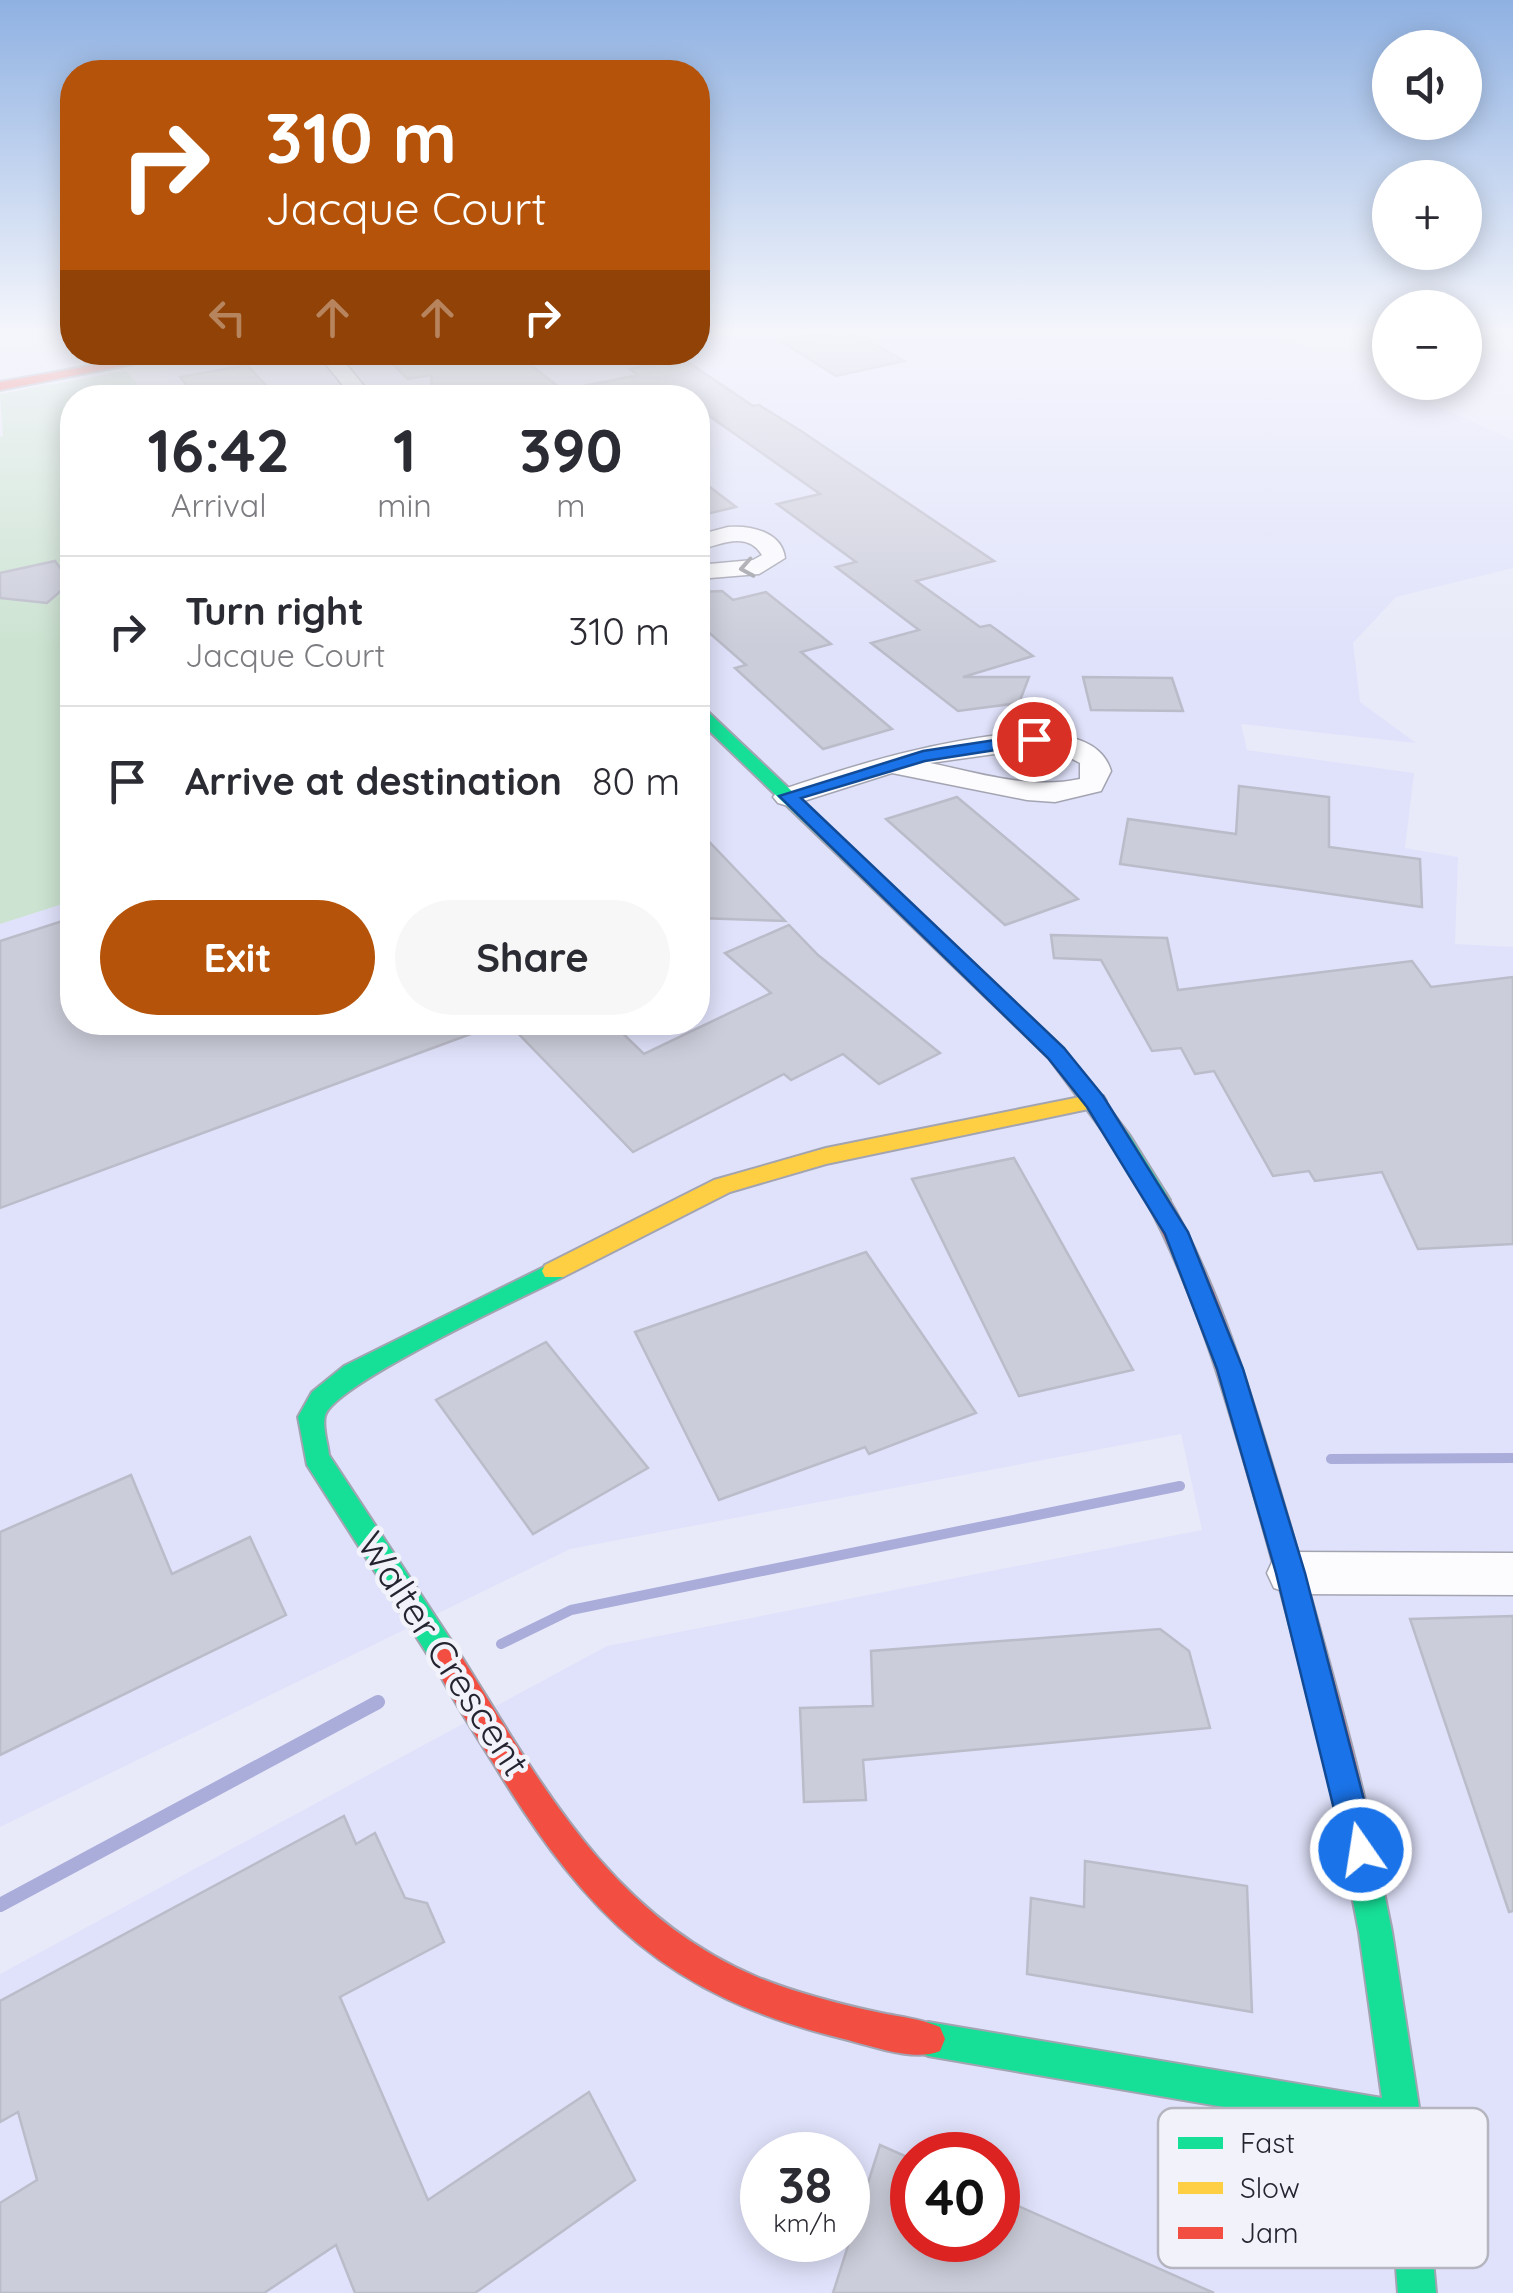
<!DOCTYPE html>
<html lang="en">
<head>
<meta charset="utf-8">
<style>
  :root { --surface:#fff; --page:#f7f7f7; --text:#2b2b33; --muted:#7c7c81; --line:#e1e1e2; --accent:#b45309 }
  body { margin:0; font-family:Quicksand,sans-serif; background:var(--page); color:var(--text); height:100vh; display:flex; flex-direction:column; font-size:38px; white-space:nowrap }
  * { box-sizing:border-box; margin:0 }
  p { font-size:32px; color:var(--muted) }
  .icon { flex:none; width:55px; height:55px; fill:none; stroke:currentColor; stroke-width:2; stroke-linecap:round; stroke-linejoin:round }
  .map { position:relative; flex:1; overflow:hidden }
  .sheet { position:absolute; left:60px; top:385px; width:650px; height:650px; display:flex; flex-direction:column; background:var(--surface); border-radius:40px; box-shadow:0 5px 25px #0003 }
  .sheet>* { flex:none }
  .top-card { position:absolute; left:60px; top:60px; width:650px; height:305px; border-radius:40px; box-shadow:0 5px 25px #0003; background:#b45309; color:#fff; overflow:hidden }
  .fabs { position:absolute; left:1372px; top:30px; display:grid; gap:20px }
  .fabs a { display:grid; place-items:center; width:110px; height:110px; border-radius:50%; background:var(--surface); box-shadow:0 5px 25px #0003; font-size:50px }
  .speed { position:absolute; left:740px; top:2132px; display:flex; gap:20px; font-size:50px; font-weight:700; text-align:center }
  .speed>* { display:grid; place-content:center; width:130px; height:130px; border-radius:50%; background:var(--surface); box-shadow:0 5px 25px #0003; line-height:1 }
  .speed small { font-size:25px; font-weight:400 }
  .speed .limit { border:15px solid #d22; background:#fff; color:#111 }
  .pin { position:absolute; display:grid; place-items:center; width:85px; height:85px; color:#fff; margin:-42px; border:5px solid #fff; border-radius:50%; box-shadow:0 2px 10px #0007 }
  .me { position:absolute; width:110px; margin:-55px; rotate:347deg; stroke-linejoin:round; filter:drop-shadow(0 0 8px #0008) }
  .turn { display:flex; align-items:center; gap:35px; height:210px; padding:0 40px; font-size:45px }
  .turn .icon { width:130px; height:130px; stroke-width:2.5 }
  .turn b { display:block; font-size:70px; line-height:85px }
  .lanes { display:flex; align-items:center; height:95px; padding:0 40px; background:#0003; justify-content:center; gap:50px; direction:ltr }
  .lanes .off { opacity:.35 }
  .eta { display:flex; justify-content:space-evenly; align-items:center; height:170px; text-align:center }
  .eta b { font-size:60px; font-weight:800; line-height:70px }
  .primary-button { display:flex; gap:20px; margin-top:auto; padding:20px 40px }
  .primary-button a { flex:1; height:115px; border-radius:60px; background:var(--accent); color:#fff; font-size:40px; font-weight:800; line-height:115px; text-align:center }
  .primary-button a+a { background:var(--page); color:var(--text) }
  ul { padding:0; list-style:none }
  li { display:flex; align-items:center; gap:30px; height:150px; padding:0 40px; border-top:2px solid var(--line) }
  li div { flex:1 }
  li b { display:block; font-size:38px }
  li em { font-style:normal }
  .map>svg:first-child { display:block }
  .built { fill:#e0e2fb; fill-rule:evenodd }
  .green { fill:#cce3d1 }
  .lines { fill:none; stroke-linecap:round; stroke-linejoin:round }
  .stream-far1 { stroke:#aaacda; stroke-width:10 }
  .stream { stroke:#aaacda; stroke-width:14 }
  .building { fill:#cbcdda; stroke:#bbbcc9; stroke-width:2.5 }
  .street-casing { stroke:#a3a4b1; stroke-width:3 }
  .fast-casing { stroke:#a3a4b1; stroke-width:4 }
  .slow-casing { stroke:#a3a4b1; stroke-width:4 }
  .jam-casing { stroke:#a3a4b1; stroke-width:4 }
  .street { fill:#fcfcfe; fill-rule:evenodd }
  .fast { fill:#16e098; fill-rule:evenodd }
  .slow { fill:#ffcf43; fill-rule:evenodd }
  .jam { fill:#f24e42; fill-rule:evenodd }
  .oneway { stroke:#9b9ba2 }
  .route { fill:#1a73e8; stroke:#114b97; stroke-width:2.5 }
  .labels { text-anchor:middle; stroke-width:9; stroke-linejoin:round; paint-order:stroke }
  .near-street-label { font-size:38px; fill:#242531; stroke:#f2f3fa }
  .key { fill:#f2f3fa; stroke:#b4b5be; stroke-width:2.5 }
  .key-label { font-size:28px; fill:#242531 }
</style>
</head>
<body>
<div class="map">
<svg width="1513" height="2293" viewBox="0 0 1513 2293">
  <rect width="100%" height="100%" fill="#e8eaf9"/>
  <path class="built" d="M698,328H1262L1513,440V568L1396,597L1353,643L1360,702L1416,743L1241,724L1247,750L1414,773L1405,848L1458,857L1455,944L1513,947V2293H0V1974L607,1646L1202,1530L1181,1434L570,1549L0,1827V924L72,901V1022H698V398L184,397L161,370L257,352H698ZM762,2155H848V2240H762ZM912,2155H998V2240H912Z"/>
  <polygon class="green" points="126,371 149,397 72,398 72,518 67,520 72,525 72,901 0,924 0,437 3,436 0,394"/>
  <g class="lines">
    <g class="stream-far1">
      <polyline points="1331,1459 1513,1458"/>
      <polyline points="501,1644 571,1610 1180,1486"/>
    </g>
    <polyline class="stream" points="0,1905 378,1702"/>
  </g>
  <g class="building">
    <polygon points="846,328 904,361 836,376 781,341"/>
    <polygon points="380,352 514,352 573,398 433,398 431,375 408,379"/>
    <polygon points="682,358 753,406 759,405 801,431 994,561 916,581 980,627 990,625 1033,656 963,677 1029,677 1019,703 958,711 871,643 919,630 836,567 856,562 777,504 820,494 698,408 698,398 586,398 584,386 638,375 630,369"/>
    <polygon points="247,365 278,398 197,398 180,377"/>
    <polygon points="698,478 736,507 698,516"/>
    <polygon points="55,561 71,582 47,603 0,598 0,573"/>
    <polygon points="722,591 733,600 766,592 831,644 801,652 892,729 823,749 735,668 746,665 698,623 698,592"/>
    <polygon points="1083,677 1172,678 1183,711 1091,710"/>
    <polygon points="1239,786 1329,797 1329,847 1420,859 1422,907 1120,864 1128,819 1236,834"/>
    <polygon points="957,797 1038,865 1078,899 1005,925 886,819"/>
    <polygon points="698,830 785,921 698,918"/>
    <polygon points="72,918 72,1022 495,1025 0,1208 0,941"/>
    <polygon points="789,925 818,955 940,1053 879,1084 843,1054 791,1080 784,1074 633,1152 507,1022 611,1022 644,1054 771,993 725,953"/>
    <polygon points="1051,935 1167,938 1178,990 1412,961 1431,987 1513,977 1513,1244 1418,1249 1382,1172 1315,1181 1309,1171 1273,1176 1214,1071 1195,1074 1181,1048 1152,1051 1101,960 1054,958"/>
    <polygon points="1014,1158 1133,1370 1019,1396 912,1179"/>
    <polygon points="866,1252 976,1413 869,1454 865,1447 719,1500 635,1332"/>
    <polygon points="546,1342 648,1468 533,1534 436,1400"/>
    <polygon points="131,1475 172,1574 250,1537 286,1615 0,1755 0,1532"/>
    <polygon points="1513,1616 1513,1911 1509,1912 1410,1619"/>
    <polygon points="1160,1629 1189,1651 1210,1728 863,1760 866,1800 804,1802 800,1708 873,1706 871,1651"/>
    <polygon points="344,1816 356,1844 375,1833 405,1898 427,1903 444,1942 340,1997 428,2200 589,2092 635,2180 475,2293 355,2293 336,2245 264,2293 0,2293 0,2203 37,2180 18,2112 0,2122 0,2001"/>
    <polygon points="1085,1861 1247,1886 1252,2012 1027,1974 1031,1898 1084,1907"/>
    <polygon points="880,2145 912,2159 912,2240 998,2240 998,2197 1214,2293 833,2293"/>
  </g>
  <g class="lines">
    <g class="street-casing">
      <g id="street">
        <polygon points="316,352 336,352 374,398 353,398"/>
        <path d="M728,527C751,525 782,532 785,558L759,574L698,579V565L753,560L762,555C747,530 720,545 698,550V535Z"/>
        <path d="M1031,732C1061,735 1101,737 1111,771L1101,791L1055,802L1027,800L892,773L788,806L778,803L773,797L778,791C860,763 944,738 1031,732ZM1031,749L1059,752L1080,763V779C1030,790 979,773 930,763Z"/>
        <polygon points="1291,1552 1513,1553 1513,1595 1291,1594 1274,1588 1267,1573 1274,1558"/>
      </g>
    </g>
    <g class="fast-casing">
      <g id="fast">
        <polygon points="698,706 704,708 1063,1048 1130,1136 1170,1200 1166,1206 1150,1206 1114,1146 1049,1058 698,720"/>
        <path d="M554,1262L563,1265L566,1271L563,1277C525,1296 332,1385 325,1416C322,1427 328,1444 329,1455L458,1651L463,1661L458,1671L448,1675L438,1671L307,1465L298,1417L312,1392L344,1366Z"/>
        <polygon points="1352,1798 1363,1802 1368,1813 1392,1932 1419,2107 1424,2120 1421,2127 1436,2293 1398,2293 1386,2135 928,2056 916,2051 911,2039 916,2027 928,2022 1382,2098 1359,1932 1336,1813 1341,1802"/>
      </g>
    </g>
    <g class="slow-casing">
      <polygon id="slow" points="1095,1094 1103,1096 1106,1101 1103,1106 826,1164 730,1192 563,1277 545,1277 542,1271 545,1265 714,1180 826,1148"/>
    </g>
    <g class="jam-casing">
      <g id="jam">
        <polygon points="167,352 194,352 0,390 0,382"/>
        <path d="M1158,1192L1166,1194C1221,1289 1251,1394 1282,1498C1313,1603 1343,1707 1368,1813L1363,1824L1352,1828L1341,1824L1336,1813C1313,1708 1285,1605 1256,1502C1226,1398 1197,1296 1146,1200Z"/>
        <path d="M448,1647L458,1651C540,1781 608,1914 757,1977C796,1993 839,2004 881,2013C901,2017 921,2019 940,2027L945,2039L940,2051C914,2062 872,2046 844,2039C667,1996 587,1917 495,1766C474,1732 450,1697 433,1661L438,1651Z"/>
      </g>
    </g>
    <use href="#street" class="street"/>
    <use href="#fast" class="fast"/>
    <use href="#slow" class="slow"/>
    <use href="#jam" class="jam"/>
  </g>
  <defs><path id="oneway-chevron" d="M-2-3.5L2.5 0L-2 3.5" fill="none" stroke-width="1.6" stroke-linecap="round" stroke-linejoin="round" transform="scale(2.5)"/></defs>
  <use class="oneway" href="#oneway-chevron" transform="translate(747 568) rotate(170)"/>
  <linearGradient id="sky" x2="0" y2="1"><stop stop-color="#8fb1e2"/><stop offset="0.51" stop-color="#f5f6fc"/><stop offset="1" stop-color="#f5f6fc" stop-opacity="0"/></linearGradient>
  <rect width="1513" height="649" fill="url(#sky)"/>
  <polygon class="route" points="1034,734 1040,736 1040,743 925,761 801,798 1064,1048 1103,1096 1188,1232 1243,1369 1305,1573 1377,1850 1372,1861 1361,1866 1349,1861 1344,1850 1276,1573 1217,1369 1165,1234 1087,1107 1048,1058 779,796 923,751"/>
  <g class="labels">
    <g class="near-street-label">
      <text transform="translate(443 1654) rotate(57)" y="13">Walter Crescent</text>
    </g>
  </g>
  <rect x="1158" y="2108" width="330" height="160" rx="15" class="key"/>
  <rect x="1178" y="2137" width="45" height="12" fill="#16e098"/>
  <rect x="1178" y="2182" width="45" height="12" fill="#ffcf43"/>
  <rect x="1178" y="2227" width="45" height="12" fill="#f24e42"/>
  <g class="key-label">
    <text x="1240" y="2153">Fast</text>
    <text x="1240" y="2198">Slow</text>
    <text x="1240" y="2243">Jam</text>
  </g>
</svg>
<div class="fabs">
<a><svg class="icon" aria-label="sound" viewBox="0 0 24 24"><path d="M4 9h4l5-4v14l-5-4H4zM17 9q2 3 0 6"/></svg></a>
<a>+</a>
<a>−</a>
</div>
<div class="speed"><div>38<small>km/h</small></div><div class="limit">40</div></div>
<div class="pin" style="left:1034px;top:739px;background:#d93025"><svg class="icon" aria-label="arrive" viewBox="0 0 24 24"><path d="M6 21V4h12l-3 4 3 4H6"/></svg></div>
<svg class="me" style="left:1361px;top:1850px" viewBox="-20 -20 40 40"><circle r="17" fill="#1a73e8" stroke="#fff" stroke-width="3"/><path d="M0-11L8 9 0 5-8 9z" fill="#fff"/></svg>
<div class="top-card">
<div class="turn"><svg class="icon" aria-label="right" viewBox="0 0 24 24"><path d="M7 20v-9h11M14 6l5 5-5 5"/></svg><div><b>310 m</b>Jacque Court</div></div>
<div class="lanes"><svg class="icon off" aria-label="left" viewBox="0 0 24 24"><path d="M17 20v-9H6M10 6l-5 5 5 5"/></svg><svg class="icon off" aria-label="ahead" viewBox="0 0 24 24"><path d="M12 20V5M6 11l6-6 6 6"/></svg><svg class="icon off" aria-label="ahead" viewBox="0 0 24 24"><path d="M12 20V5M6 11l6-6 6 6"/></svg><svg class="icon" aria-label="right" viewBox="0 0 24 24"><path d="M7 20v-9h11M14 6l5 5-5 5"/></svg></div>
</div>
<section class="sheet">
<div class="eta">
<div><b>16:42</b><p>Arrival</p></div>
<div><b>1</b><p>min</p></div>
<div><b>390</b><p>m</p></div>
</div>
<ul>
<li><svg class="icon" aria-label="right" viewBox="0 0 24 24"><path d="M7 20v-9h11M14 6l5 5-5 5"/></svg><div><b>Turn right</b><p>Jacque Court</p></div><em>310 m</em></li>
<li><svg class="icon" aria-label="arrive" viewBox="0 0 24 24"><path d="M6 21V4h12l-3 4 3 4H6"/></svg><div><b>Arrive at destination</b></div><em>80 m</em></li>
</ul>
<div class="primary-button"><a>Exit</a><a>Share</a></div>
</section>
</div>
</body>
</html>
